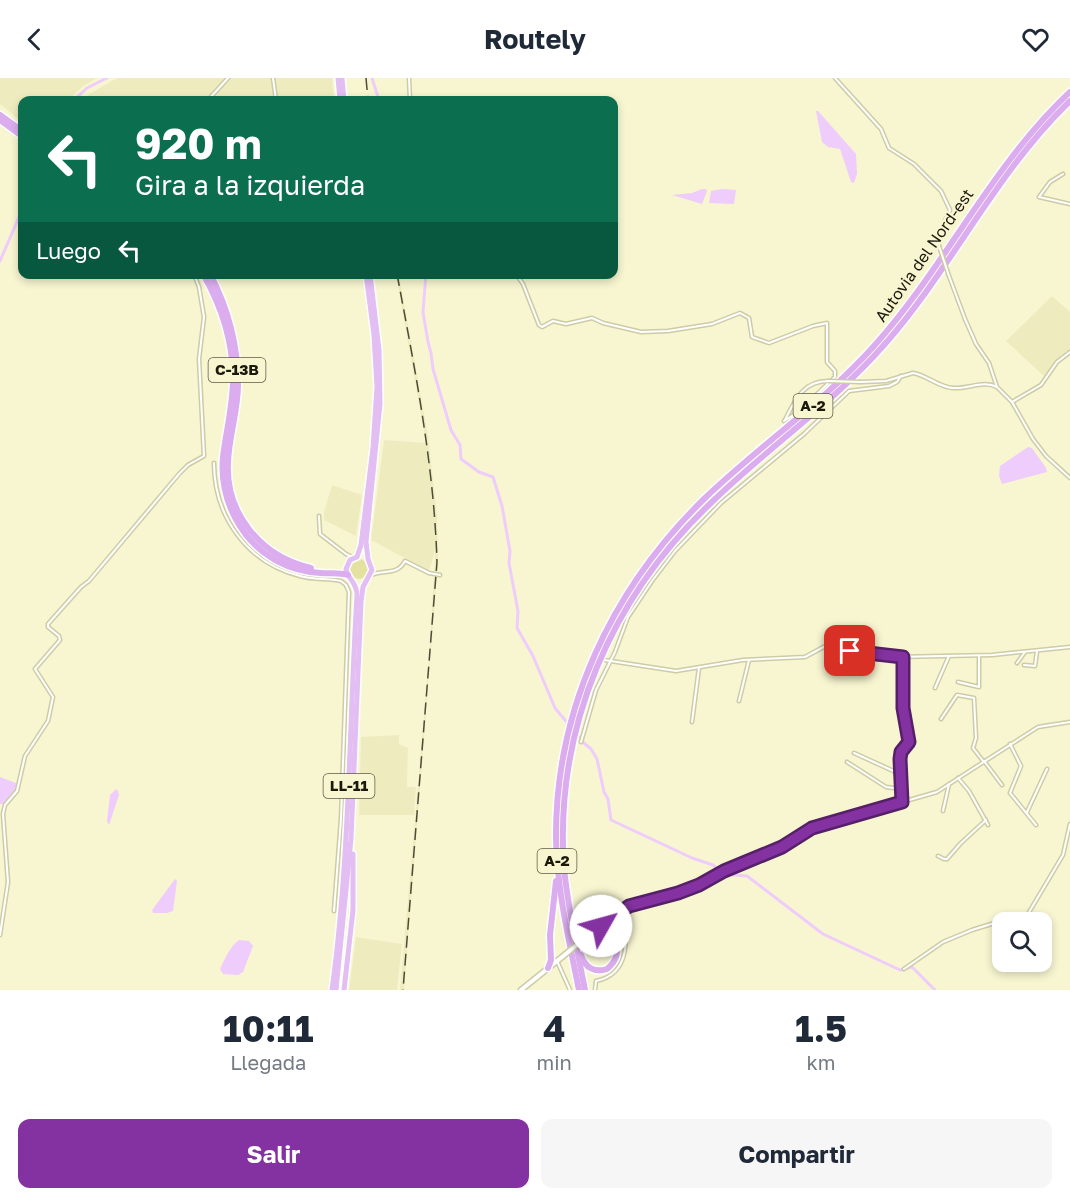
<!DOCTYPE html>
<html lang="es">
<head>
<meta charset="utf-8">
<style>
  :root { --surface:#fff; --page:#f6f6f7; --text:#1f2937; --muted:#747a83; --accent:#8432a1 }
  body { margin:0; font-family:"Golos Text",sans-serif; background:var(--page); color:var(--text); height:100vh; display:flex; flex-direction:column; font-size:22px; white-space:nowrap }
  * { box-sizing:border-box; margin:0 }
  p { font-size:20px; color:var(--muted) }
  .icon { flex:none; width:33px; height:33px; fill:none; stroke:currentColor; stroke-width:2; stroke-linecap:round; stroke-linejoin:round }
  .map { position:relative; height:912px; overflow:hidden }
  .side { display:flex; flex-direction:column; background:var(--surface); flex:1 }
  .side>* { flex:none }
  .top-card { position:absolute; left:18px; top:18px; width:600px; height:183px; border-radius:12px; box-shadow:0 3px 9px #0003; background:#0b6e4f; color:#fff; overflow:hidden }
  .controls { position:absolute; left:992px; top:834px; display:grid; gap:12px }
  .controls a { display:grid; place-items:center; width:60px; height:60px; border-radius:12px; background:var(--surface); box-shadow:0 3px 9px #0003; font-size:30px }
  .pin { position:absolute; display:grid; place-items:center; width:51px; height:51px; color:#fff; margin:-26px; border-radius:12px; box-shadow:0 3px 9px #0006 }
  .me { position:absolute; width:66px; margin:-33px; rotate:52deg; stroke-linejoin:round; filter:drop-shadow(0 0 4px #0008) }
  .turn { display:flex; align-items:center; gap:21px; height:126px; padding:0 18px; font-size:27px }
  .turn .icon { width:78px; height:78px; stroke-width:2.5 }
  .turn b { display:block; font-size:42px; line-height:51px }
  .then { display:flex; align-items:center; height:57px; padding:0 18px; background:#0003; gap:12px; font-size:22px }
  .eta { display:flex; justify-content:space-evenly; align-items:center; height:102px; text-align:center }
  .eta b { font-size:36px; font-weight:700; line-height:42px }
  .action { display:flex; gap:12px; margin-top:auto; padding:12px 18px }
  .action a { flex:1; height:69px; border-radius:12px; background:var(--accent); color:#fff; font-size:24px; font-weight:700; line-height:69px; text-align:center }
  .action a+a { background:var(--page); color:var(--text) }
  header { display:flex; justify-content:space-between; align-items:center; height:78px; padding:0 18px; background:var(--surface); font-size:27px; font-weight:700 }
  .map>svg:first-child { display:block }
  .built { fill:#eeecbf }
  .green { fill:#e5e1a0 }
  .water { fill:#eeccfc }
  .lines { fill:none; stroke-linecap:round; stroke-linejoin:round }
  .canal { stroke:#eeccfc; stroke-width:3 }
  .minor-casing { stroke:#cdcca7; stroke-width:5 }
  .tertiary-casing { stroke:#cdcca7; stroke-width:7 }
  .trunk-casing { stroke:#fff; stroke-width:8 }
  .motorway-casing { stroke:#fff; stroke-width:9 }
  .minor { stroke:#fff; stroke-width:2 }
  .tertiary { stroke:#fff; stroke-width:4 }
  .trunk { stroke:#e2bef2; stroke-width:5 }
  .motorway { stroke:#dbadee; stroke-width:6 }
  .rail { stroke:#4c4b38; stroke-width:1.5; stroke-dasharray:12 6; stroke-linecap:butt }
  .minor-bridge-casing { stroke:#cdcca7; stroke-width:5; stroke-linecap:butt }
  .tertiary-bridge-casing { stroke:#cdcca7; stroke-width:7; stroke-linecap:butt }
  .minor-bridge { stroke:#fff; stroke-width:2 }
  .tertiary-bridge { stroke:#fff; stroke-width:4 }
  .route-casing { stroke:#562069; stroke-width:15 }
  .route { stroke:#8432a1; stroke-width:10 }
  .labels { text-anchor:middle; stroke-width:5; stroke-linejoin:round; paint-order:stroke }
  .shield { fill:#f8f6d1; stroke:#5d5b47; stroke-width:1.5 }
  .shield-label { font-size:15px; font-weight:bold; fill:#1a190c }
  .street-label { font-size:16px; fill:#1a190c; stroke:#f8f6d1 }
</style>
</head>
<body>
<header><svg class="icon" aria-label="back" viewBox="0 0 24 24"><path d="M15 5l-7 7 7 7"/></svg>Routely<svg class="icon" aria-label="heart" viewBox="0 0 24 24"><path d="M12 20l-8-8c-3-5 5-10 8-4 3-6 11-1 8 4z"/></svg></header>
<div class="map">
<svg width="1070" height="912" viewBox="0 0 1070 912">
  <rect width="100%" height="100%" fill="#f8f6d1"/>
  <g class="built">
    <polygon points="0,0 97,0 83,8 68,22 22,22 22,44 0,26"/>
    <polygon points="117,0 332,0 334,22 83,22 89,16"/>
    <polygon points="396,197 399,197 428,358 437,437 438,483 404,912 400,912 429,582 435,479 434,466 434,477 429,493 371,462 384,362 426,365"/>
    <polygon points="1052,218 1070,234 1070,271 1057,281 1045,299 1006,263"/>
    <polygon points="332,407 362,417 356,458 324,442 324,434"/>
    <polygon points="399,657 399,666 408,670 407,709 416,709 414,737 359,737 361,659"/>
    <polygon points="356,859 402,866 397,912 349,912"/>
  </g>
  <circle class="green" cx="359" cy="491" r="10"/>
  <g class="water">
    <polygon points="816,33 818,33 856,76 857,96 854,105 851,104 840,71 828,69 822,64"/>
    <polygon points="702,111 706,111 707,113 702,126 672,117 692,115"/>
    <polygon points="722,111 736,112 734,126 709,125 711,113"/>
    <polygon points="1028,369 1032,370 1046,390 1047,394 1002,406 999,398 1000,388"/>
    <path d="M0,699L16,705C17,714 10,720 4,726H0Z"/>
    <polygon points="116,711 118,713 119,717 109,747 107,743 110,717"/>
    <polygon points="175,801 177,803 173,833 167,835 153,835 152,832"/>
    <path d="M239,862L249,863L253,868L243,894L238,897L223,896L220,891C225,881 230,868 239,862Z"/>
  </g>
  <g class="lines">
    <g class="canal">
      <polyline points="372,0 379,22"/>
      <polyline points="74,22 87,10 107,0"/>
      <polyline points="22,74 20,79 22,87"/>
      <polyline points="0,183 22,132"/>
      <polyline points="426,196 423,234 428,264 431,275 433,291 451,352 460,367 461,381 479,394 493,399 502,428 510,473 509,485 518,533 517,550 533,578 555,630 585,666 591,671 597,681 604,714 608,721 611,742 692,780 713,787 723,796 747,798 823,856 900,892 912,889 935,912"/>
    </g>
    <g class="minor-casing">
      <g id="minor">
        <polyline points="273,0 276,22"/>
        <polyline points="409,0 410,22"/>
        <polyline points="835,0 881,51 889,70 914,86 941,113 950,132 938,157 939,168"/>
        <polyline points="208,22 228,0"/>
        <polyline points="1063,96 1050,104 1039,119 1070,126"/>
        <polyline points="516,196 523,206 539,247 542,249 553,243 566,246 592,240 603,245 641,254 668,253 712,246 740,235 749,240 752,259 769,265 813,248 827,245 827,284 835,293 835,299 798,334 784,343"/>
        <polyline points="949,198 965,241 976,266 989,285 997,309 1012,324 1033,361 1046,378 1070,400"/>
        <path d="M861,304L886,303L913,295C927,297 939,310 954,310C968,311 984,302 997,309"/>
        <polyline points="1012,324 1041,307 1057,284 1070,274"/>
        <path d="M785,342C795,322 803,303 828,303"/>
        <path d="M214,385C214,438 247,485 300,498C313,502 328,500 341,503L346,507L349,514L341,741L334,833"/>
        <polyline points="319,438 320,456 346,476 354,480"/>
        <path d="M371,497C384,491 397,498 405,483L429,495L440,497"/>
        <polyline points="604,582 676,593 743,582 805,579 831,565 850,573 895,579 992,577 1070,569"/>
        <polyline points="1017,585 1025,574"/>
        <polyline points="1024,587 1035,588 1037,573"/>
        <polyline points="958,604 979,609 979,578"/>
        <polyline points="935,610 949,578"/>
        <polyline points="739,623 749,582"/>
        <polyline points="941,641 957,617 974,620 976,660 973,670 983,683"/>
        <polyline points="692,644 699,590"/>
        <polyline points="581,664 596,612 615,574 628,539 652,503 675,473 721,425 804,356 849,313 889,308 897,304 901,298"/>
        <polyline points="1010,666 1021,688 1010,715 1036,747"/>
        <polyline points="854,675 900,696"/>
        <polyline points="984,683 1002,707"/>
        <polyline points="847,684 886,709 901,711"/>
        <polyline points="958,700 969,713 988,747"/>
        <polyline points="902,724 900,681 901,674 909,662 903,630 902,580"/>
        <polyline points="943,733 949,706"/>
        <polyline points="1027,734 1047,691"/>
        <polyline points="938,778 944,781 947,781 961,765 986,742"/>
        <polyline points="605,845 629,828 678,815 699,807 724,793 780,770 812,750 937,714 1038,649 1070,644"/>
        <polyline points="0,857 8,804 3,736 5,727 17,713 25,678 48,643 53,619 35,591 60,562 59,558 48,549 48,546 81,509 89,503 179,396 188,387 204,378 199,281 204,239 199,209 194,196"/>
        <polyline points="557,883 570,912"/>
        <polyline points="904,891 943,864 972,852 1001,843 1019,844 1025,841 1063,777 1070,746"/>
        <path d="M595,912L596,903C600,902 605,901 609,898C631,885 626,853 623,831"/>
      </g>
    </g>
    <g class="tertiary-casing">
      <g id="tertiary">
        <polyline points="590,857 605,845"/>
        <polyline points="521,912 562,879"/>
      </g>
    </g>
    <g class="trunk-casing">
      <g id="trunk">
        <polyline points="338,0 340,22"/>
        <polyline points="342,0 344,22"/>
        <path d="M332,912C350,781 349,649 357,517C357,504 348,502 346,491L350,482L357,479L361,467L373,370L377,309L374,257L366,196"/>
        <polyline points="336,912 351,761 361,524 363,509 372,492 368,481 366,464 380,326 379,272 370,196"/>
        <polyline points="344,912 353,832 353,776"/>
      </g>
    </g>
    <g class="motorway-casing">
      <g id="motorway">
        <polyline points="0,37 22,53"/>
        <polyline points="0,42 22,58"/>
        <path d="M203,196C222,229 233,264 233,301C233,328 226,353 223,379C219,420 240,463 277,483C290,490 305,494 321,495C330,496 339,494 348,497"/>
        <path d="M210,196C228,230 238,268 238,307C238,333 229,358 228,384C225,435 261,479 311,490"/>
        <polyline points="605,845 604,851 608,858"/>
        <path d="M581,877C585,890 595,895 607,891C628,873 613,854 588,858"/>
        <polyline points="548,890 551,882 550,857 556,803"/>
        <path d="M579,912C569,862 557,812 556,761C555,631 612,511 704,421C759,368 823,325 874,268C946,188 991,88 1070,14"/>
        <path d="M585,912C577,871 568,831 564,790C554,649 612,518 713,423C769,369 833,325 884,267C952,190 996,94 1070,23"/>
      </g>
    </g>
    <use href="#minor" class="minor"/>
    <use href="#tertiary" class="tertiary"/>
    <use href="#trunk" class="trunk"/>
    <use href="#motorway" class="motorway"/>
    <g class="rail">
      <polyline points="366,0 368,22"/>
      <path d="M397,196C415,292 434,386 437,484L403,912"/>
    </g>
    <g class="minor-bridge-casing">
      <g id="minor-bridge">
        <polyline points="939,168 949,198"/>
        <polyline points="828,303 861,304"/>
      </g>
    </g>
    <g class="tertiary-bridge-casing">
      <polyline id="tertiary-bridge" points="562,879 584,861"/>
    </g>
    <use href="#minor-bridge" class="minor-bridge"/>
    <use href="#tertiary-bridge" class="tertiary-bridge"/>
  </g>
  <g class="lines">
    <g class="route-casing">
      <polyline id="route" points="601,848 629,828 678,815 699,807 724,793 782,769 812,750 902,724 900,681 901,674 909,664 903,630 903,579 850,573"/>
    </g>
    <use href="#route" class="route"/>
  </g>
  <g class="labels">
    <g class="shield">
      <rect x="208.5" y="280" width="57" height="24" rx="4.5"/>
      <rect x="793.5" y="316" width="39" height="24" rx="4.5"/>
      <rect x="323.5" y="696" width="51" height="24" rx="4.5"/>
      <rect x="537.5" y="771" width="39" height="24" rx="4.5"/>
    </g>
    <g class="shield-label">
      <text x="237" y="297">C-13B</text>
      <text x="813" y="333">A-2</text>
      <text x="349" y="713">LL-11</text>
      <text x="557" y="788">A-2</text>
    </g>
    <g class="street-label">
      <text transform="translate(924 177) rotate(-55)" y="6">Autovia del Nord-est</text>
    </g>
  </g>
</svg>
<div class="controls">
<a><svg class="icon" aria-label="search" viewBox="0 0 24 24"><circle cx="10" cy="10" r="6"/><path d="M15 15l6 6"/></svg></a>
</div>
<div class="pin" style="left:850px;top:573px;background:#d93025"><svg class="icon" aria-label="arrive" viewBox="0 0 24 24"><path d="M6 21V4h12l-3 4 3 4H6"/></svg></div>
<svg class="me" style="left:601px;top:848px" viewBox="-20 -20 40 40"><circle r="19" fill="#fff"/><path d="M0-13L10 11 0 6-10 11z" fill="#8432a1"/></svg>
<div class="top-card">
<div class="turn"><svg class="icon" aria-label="left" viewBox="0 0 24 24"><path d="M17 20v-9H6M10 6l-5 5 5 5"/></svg><div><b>920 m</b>Gira a la izquierda</div></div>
<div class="then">Luego<svg class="icon" aria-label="left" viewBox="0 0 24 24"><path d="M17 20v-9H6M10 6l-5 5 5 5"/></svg></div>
</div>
</div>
<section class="side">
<div class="eta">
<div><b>10:11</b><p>Llegada</p></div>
<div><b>4</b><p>min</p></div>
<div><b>1.5</b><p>km</p></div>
</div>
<div class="action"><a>Salir</a><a>Compartir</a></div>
</section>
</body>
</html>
